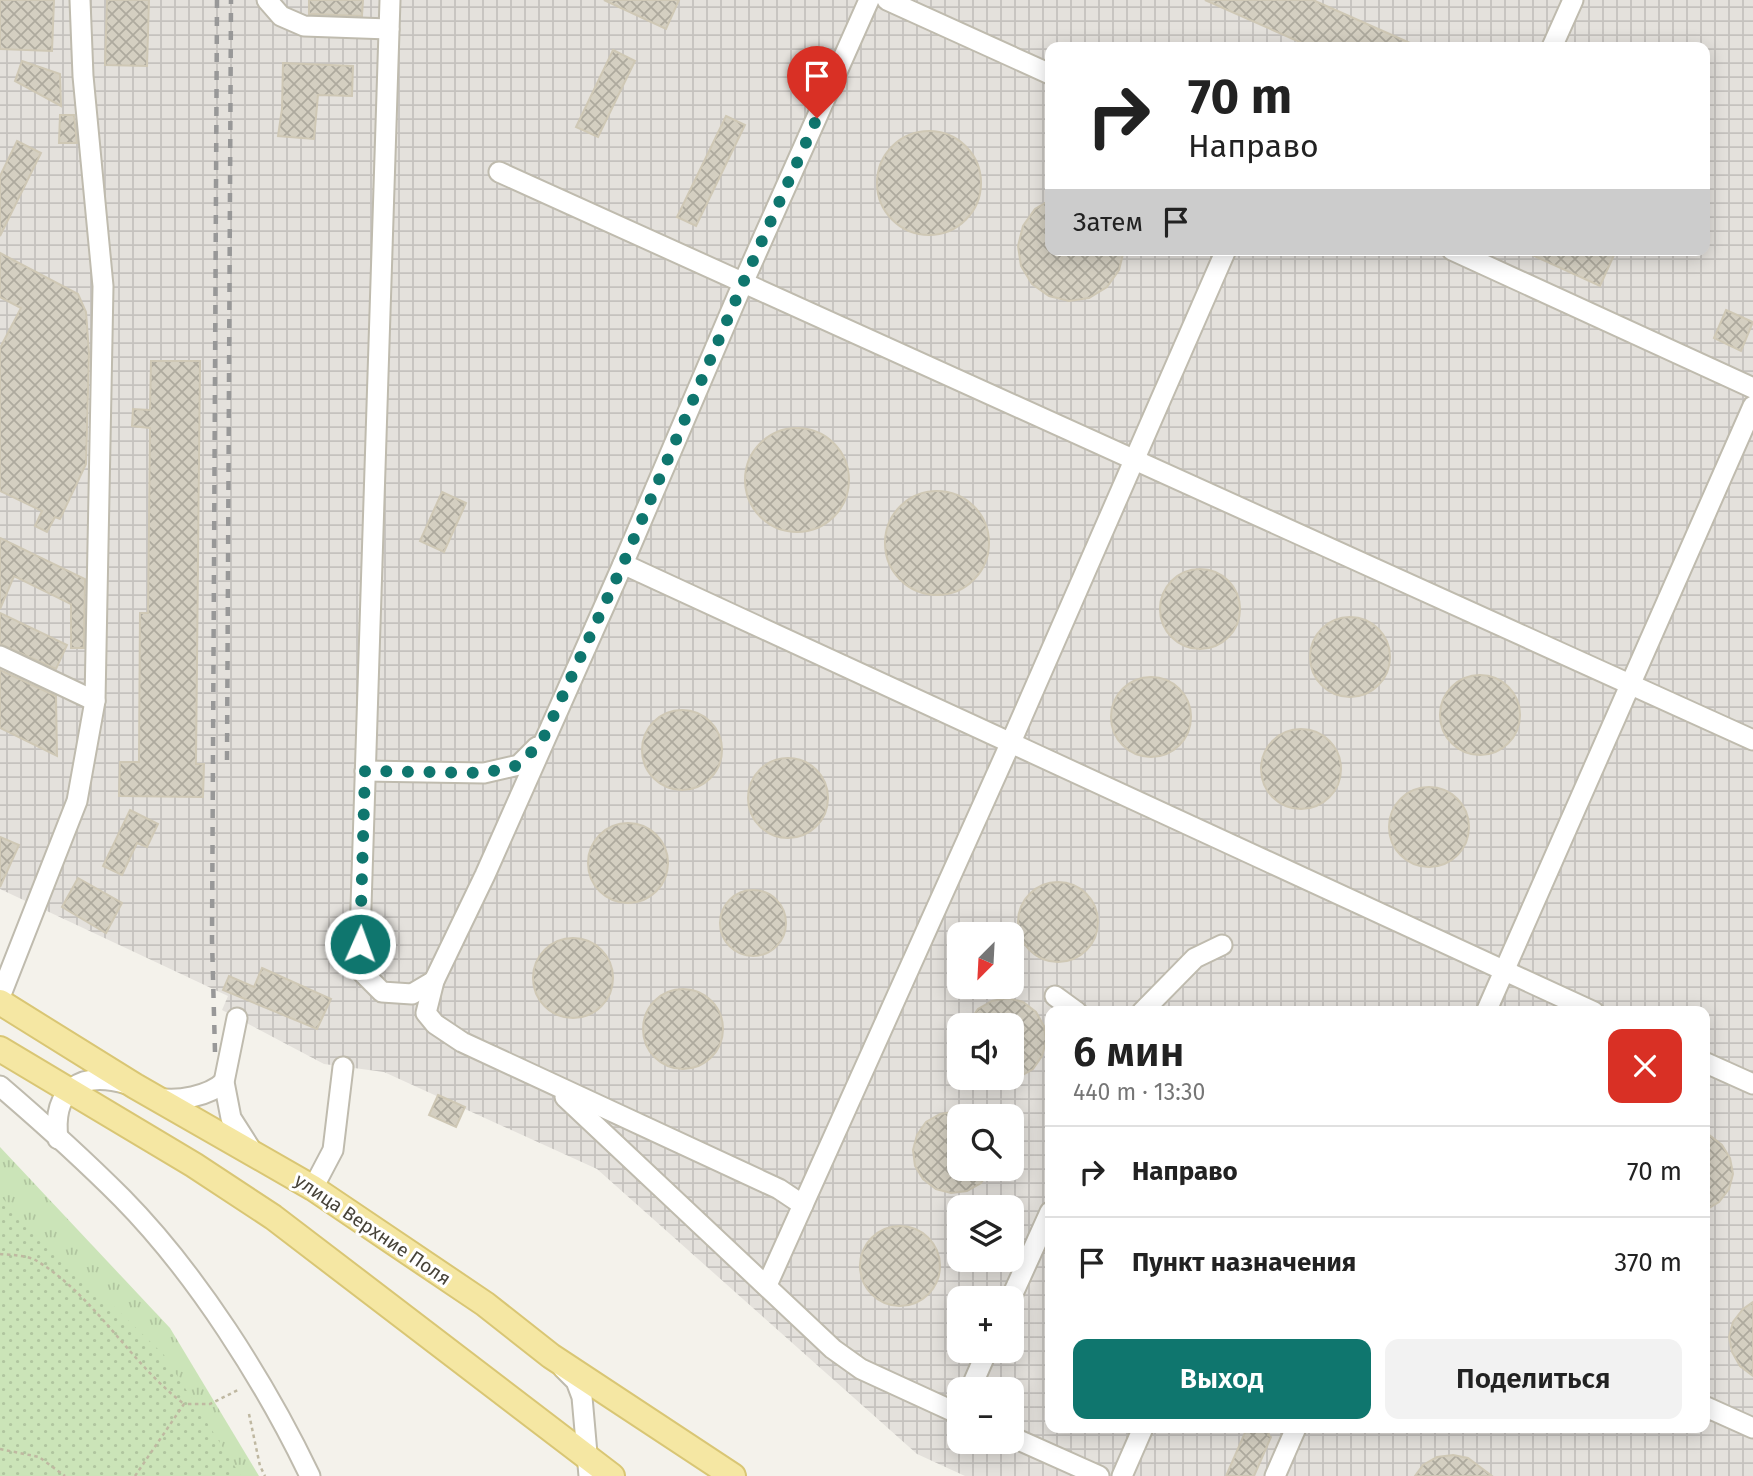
<!DOCTYPE html>
<html lang="ru">
<head>
<meta charset="utf-8">
<style>
  :root { --surface:#fff; --page:#f2f2f2; --text:#222; --muted:#767676; --line:#e0e0e0; --accent:#0f766e }
  body { margin:0; font-family:"Fira Sans",sans-serif; background:var(--page); color:var(--text); height:100vh; display:flex; flex-direction:column; font-size:26px; white-space:nowrap }
  * { box-sizing:border-box; margin:0 }
  p { font-size:23px; color:var(--muted) }
  .icon { flex:none; width:38px; height:38px; fill:none; stroke:currentColor; stroke-width:2; stroke-linecap:round; stroke-linejoin:round }
  .map { position:relative; flex:1; overflow:hidden }
  .side { position:absolute; left:1045px; top:1006px; width:665px; height:427px; display:flex; flex-direction:column; background:var(--surface); border-radius:14px; box-shadow:0 4px 18px #0003 }
  .side>* { flex:none }
  .guide { position:absolute; left:1045px; top:42px; width:665px; height:214px; border-radius:14px; box-shadow:0 4px 18px #0003; background:#fff; color:var(--text); overflow:hidden }
  .needle { width:46px; rotate:204deg }
  .fabs { position:absolute; left:947px; top:922px; display:grid; gap:14px }
  .fabs a { display:grid; place-items:center; width:77px; height:77px; border-radius:14px; background:var(--surface); box-shadow:0 4px 18px #0003; font-size:35px }
  .pin { position:absolute; display:grid; place-items:center; width:60px; height:60px; color:#fff; margin:-72px -30px; border-radius:50% 50% 50% 0; rotate:-45deg; box-shadow:0 0 7px #0007 }
  .pin .icon { rotate:45deg }
  .me { position:absolute; width:77px; margin:-38px; rotate:2deg; stroke-linejoin:round; filter:drop-shadow(0 0 5px #0008) }
  .turn { display:flex; align-items:center; gap:24px; height:147px; padding:0 28px; font-size:32px }
  .turn .icon { width:91px; height:91px; stroke-width:2.5 }
  .turn b { display:block; font-size:49px; line-height:60px }
  .then { display:flex; align-items:center; height:66px; padding:0 28px; background:#0003; gap:14px; font-size:26px }
  .round { display:grid; place-items:center; flex:none; width:74px; height:74px; border-radius:14px; background:var(--page) }
  .head { display:flex; align-items:center; justify-content:space-between; height:119px; padding:0 28px }
  h1 { font-size:42px; font-weight:600; line-height:52px }
  .primary-button { display:flex; gap:14px; margin-top:auto; padding:14px 28px }
  .primary-button a { flex:1; height:80px; border-radius:14px; background:var(--accent); color:#fff; font-size:28px; font-weight:600; line-height:80px; text-align:center }
  .primary-button a+a { background:var(--page); color:var(--text) }
  ul { padding:0; list-style:none }
  li { display:flex; align-items:center; gap:21px; height:91px; padding:0 28px; border-top:2px solid var(--line) }
  li div { flex:1 }
  li b { display:block; font-size:26px }
  li em { font-style:normal }
  .map>svg:first-child { display:block }
  .industrial { fill:url(#industrial-grid); fill-rule:evenodd }
  .grass { fill:url(#grass-tufts) }
  .park { fill:url(#park-dots) }
  .building { fill:url(#building-cross-hatch); stroke:#cfc8b5; stroke-width:2 }
  .lines { fill:none; stroke-linecap:round; stroke-linejoin:round }
  .minor-casing { stroke:#bfbbae; stroke-width:23 }
  .major-casing { stroke:#d9c674; stroke-width:28 }
  .path { stroke:#bfb8a1; stroke-width:2.5; stroke-dasharray:3.5 3.5; stroke-linecap:butt }
  .minor { stroke:#fff; stroke-width:19 }
  .major { stroke:#f5e7a3; stroke-width:24 }
  .rail { stroke:#989898; stroke-width:4.5; stroke-dasharray:9 9; stroke-linecap:butt }
  .route { stroke:#0f766e; stroke-width:12; stroke-dasharray:0 21.6 }
  .labels { text-anchor:middle; stroke-width:6; stroke-linejoin:round; paint-order:stroke }
  .street-label { font-size:19px; fill:#474339; stroke:#fff }
</style>
</head>
<body>
<div class="map">
<svg width="1753" height="1476" viewBox="0 0 1753 1476">
  <defs>
    <pattern id="industrial-grid" width="8" height="8" patternUnits="userSpaceOnUse" patternTransform="scale(1.75)"><rect width="8" height="8" fill="#e4e1dc"/><path d="M0 4h8M4 0v8" fill="none" stroke="#c5c2be"/></pattern>
    <pattern id="grass-tufts" width="24" height="20" patternUnits="userSpaceOnUse" patternTransform="scale(1.75)"><rect width="24" height="20" fill="#cbe4b8"/><path d="M3 7l-1-3M5 7V3M7 7l1-3M15 17l-1-3M17 17v-4M19 17l1-3" fill="none" stroke="#b0c59f"/></pattern>
    <pattern id="park-dots" width="8" height="8" patternUnits="userSpaceOnUse" patternTransform="scale(1.75)"><rect width="8" height="8" fill="#cbe4b8"/><path d="M2 2h.1M6 6h.1" fill="none" stroke="#b0c59f" stroke-width="1.8" stroke-linecap="round"/></pattern>
    <pattern id="building-cross-hatch" width="8" height="8" patternUnits="userSpaceOnUse" patternTransform="scale(1.75)"><rect width="8" height="8" fill="#d4cfc1"/><path d="M0 0l8 8M0 8l8-8" fill="none" stroke="#aeaa9e"/></pattern>
  </defs>
  <rect width="100%" height="100%" fill="#f4f2eb"/>
  <path class="industrial" d="M0,0H1753V1476H965L917,1454L597,1169L384,1072L324,1064L222,1010L228,996L0,889ZM1050,47H1704V250H1050ZM959,934H1012V987H959ZM1050,1012H1704V1428H1050ZM959,1026H1012V1078H959ZM959,1116H1012V1169H959ZM959,1208H1012V1260H959ZM959,1298H1012V1351H959ZM959,1390H1012V1442H959Z"/>
  <polygon class="grass" points="0,1147 170,1328 259,1476 76,1476 0,1409"/>
  <polygon class="park" points="0,1196 164,1355 241,1476 0,1476"/>
  <g class="building">
    <polygon points="0,0 54,0 52,51 0,49"/>
    <polygon points="107,0 149,0 147,66 105,65"/>
    <polygon points="309,0 363,0 362,16 309,14"/>
    <polygon points="604,0 679,0 666,29"/>
    <polygon points="1205,0 1313,0 1419,47 1311,47"/>
    <polygon points="613,50 635,61 598,137 576,127"/>
    <polygon points="22,61 60,74 61,106 15,81"/>
    <polygon points="283,63 353,66 352,96 318,95 314,139 278,136 282,109"/>
    <polygon points="60,115 74,115 77,143 59,143"/>
    <polygon points="726,116 745,125 696,226 677,217"/>
    <circle cx="929" cy="183" r="52"/>
    <polygon points="17,141 41,153 0,236 0,176"/>
    <polygon points="1050,200 1050,250 1124,250 1119,270 1107,287 1089,298 1069,301 1049,296 1032,284 1021,266 1018,246 1023,226 1035,209"/>
    <polygon points="1521,250 1603,250 1614,255 1600,286"/>
    <polygon points="0,253 78,294 86,312 89,353 86,464 60,519 55,517 47,532 35,526 42,511 0,491 0,348 21,308 0,297"/>
    <polygon points="1726,310 1753,322 1741,351 1714,338"/>
    <polygon points="151,361 200,361 196,764 204,764 203,797 119,796 120,762 139,762 140,613 148,613 150,428 132,426 133,409 150,410"/>
    <circle cx="797" cy="480" r="52"/>
    <circle cx="937" cy="543" r="52"/>
    <polygon points="442,492 466,503 444,552 420,541"/>
    <polygon points="0,538 85,579 84,648 71,648 71,604 14,576 0,609"/>
    <circle cx="1200" cy="609" r="40"/>
    <polygon points="0,613 67,645 56,669 0,644"/>
    <circle cx="1350" cy="657" r="40"/>
    <polygon points="0,670 56,696 57,756 0,728"/>
    <circle cx="1480" cy="715" r="40"/>
    <circle cx="1151" cy="717" r="40"/>
    <circle cx="682" cy="750" r="40"/>
    <circle cx="1301" cy="769" r="40"/>
    <circle cx="788" cy="798" r="40"/>
    <circle cx="1429" cy="827" r="40"/>
    <polygon points="130,810 158,824 147,847 137,843 122,875 103,866"/>
    <circle cx="628" cy="863" r="40"/>
    <polygon points="0,837 19,845 0,887"/>
    <polygon points="78,878 122,903 106,933 62,907"/>
    <circle cx="1058" cy="922" r="40"/>
    <circle cx="753" cy="923" r="33"/>
    <circle cx="573" cy="978" r="40"/>
    <polygon points="262,968 331,999 317,1029 223,990 229,976 254,987"/>
    <circle cx="683" cy="1029" r="40"/>
    <polygon points="1008,998 1023,1002 1036,1012 1044,1026 1046,1041 1042,1056 1033,1069 1019,1077 1012,1078 1012,1026 966,1026 978,1009 992,1001"/>
    <polygon points="438,1095 465,1107 456,1127 429,1115"/>
    <polygon points="959,1111 959,1169 991,1169 981,1183 967,1191 951,1193 936,1189 923,1179 915,1166 913,1150 917,1135 926,1122 940,1114"/>
    <polygon points="1704,1131 1722,1145 1730,1158 1733,1174 1729,1189 1719,1202 1704,1211"/>
    <circle cx="900" cy="1266" r="40"/>
    <polygon points="1753,1302 1753,1376 1740,1366 1732,1352 1729,1337 1733,1322 1743,1309"/>
    <polygon points="1247,1428 1271,1428 1268,1435 1271,1437 1254,1476 1226,1476"/>
    <polygon points="1453,1455 1468,1458 1492,1476 1415,1476 1423,1465 1437,1457"/>
  </g>
  <g class="lines">
    <g class="minor-casing">
      <g id="minor">
        <polyline points="267,0 281,16 304,26 389,29"/>
        <polyline points="390,0 359,969 382,992 412,994 434,981"/>
        <polyline points="887,0 1050,74"/>
        <polyline points="1552,47 1573,0"/>
        <polyline points="499,172 1753,740"/>
        <polyline points="1452,250 1753,388"/>
        <polyline points="623,564 1594,1012"/>
        <polyline points="0,656 95,701"/>
        <polyline points="365,771 484,773 519,765 537,747"/>
        <polyline points="1055,996 1077,1012"/>
        <polyline points="0,997 77,801 95,701 103,286 83,76 80,0"/>
        <polyline points="1142,1012 1195,958 1222,945"/>
        <polyline points="1486,1012 1753,406"/>
        <polyline points="237,1018 224,1082 231,1118 252,1151"/>
        <polyline points="1704,1062 1753,1084"/>
        <path d="M0,1086C42,1122 83,1159 122,1198C196,1273 265,1382 310,1476"/>
        <polyline points="565,1097 833,1349 861,1369 959,1414"/>
        <path d="M157,1098C178,1102 209,1096 224,1082"/>
        <path d="M58,1139C52,1090 80,1070 127,1084"/>
        <polyline points="313,1188 333,1150 343,1067"/>
        <polyline points="803,1205 779,1189 462,1042 435,1024 426,1013 434,981 485,875 623,564 743,283 869,0"/>
        <polyline points="767,1285 1011,742 1226,250"/>
        <polyline points="1011,1298 1050,1212"/>
        <polyline points="563,1368 576,1381 582,1397 589,1476"/>
        <polyline points="970,1390 987,1351"/>
        <polyline points="1704,1406 1753,1428"/>
        <polyline points="1012,1437 1099,1476"/>
        <polyline points="1122,1476 1143,1428"/>
        <polyline points="1275,1476 1296,1428"/>
      </g>
    </g>
    <g class="major-casing">
      <g id="major">
        <polyline points="0,1002 135,1086 313,1188 485,1304 551,1356 733,1476"/>
        <polyline points="0,1049 194,1165 273,1217 612,1476"/>
      </g>
    </g>
    <g class="path">
      <path d="M0,1254C11,1255 27,1255 37,1261C96,1297 129,1362 184,1404"/>
      <polyline points="249,1414 260,1466 265,1476"/>
      <polyline points="0,1449 39,1457 65,1476"/>
      <polyline points="135,1476 184,1404 210,1404 240,1389"/>
    </g>
    <use href="#minor" class="minor"/>
    <use href="#major" class="major"/>
    <g class="rail">
      <polyline points="227,760 231,0"/>
      <polyline points="215,1052 212,940 217,0"/>
    </g>
  </g>
  <g class="lines">
    <polyline class="route" points="360,944 365,771 484,773 519,765 542,741 623,564 743,283 817,118"/>
  </g>
  <g class="labels">
    <g class="street-label">
      <text transform="translate(373 1229) rotate(34)" y="7">улица Верхние Поля</text>
    </g>
  </g>
</svg>
<div class="fabs">
<a><svg class="needle" viewBox="-14 -14 28 28"><path d="M0-13l5 13h-10z" fill="#e53935"/><path d="M0 13l5-13h-10z" fill="#767676"/></svg></a>
<a><svg class="icon" aria-label="sound" viewBox="0 0 24 24"><path d="M4 9h4l5-4v14l-5-4H4zM17 9q2 3 0 6"/></svg></a>
<a><svg class="icon" aria-label="search" viewBox="0 0 24 24"><circle cx="10" cy="10" r="6"/><path d="M15 15l6 6"/></svg></a>
<a><svg class="icon" aria-label="layers" viewBox="0 0 24 24"><path d="M12 4l9 5-9 5-9-5zM3 14l9 5 9-5"/></svg></a>
<a>+</a>
<a>−</a>
</div>
<div class="pin" style="left:817px;top:118px;background:#d93025"><svg class="icon" aria-label="arrive" viewBox="0 0 24 24"><path d="M6 21V4h12l-3 4 3 4H6"/></svg></div>
<svg class="me" style="left:360px;top:944px" viewBox="-20 -20 40 40"><circle r="17" fill="#0f766e" stroke="#fff" stroke-width="3"/><path d="M0-11L8 9 0 5-8 9z" fill="#fff"/></svg>
<div class="guide">
<div class="turn"><svg class="icon" aria-label="right" viewBox="0 0 24 24"><path d="M7 20v-9h11M14 6l5 5-5 5"/></svg><div><b>70 m</b>Направо</div></div>
<div class="then">Затем<svg class="icon" aria-label="arrive" viewBox="0 0 24 24"><path d="M6 21V4h12l-3 4 3 4H6"/></svg></div>
</div>
<section class="side">
<div class="head"><div><h1>6 мин</h1><p>440 m · 13:30</p></div><a class="round" style="background:#d93025;color:#fff"><svg class="icon" aria-label="close" viewBox="0 0 24 24"><path d="M6 6l12 12M18 6L6 18"/></svg></a></div>
<ul>
<li><svg class="icon" aria-label="right" viewBox="0 0 24 24"><path d="M7 20v-9h11M14 6l5 5-5 5"/></svg><div><b>Направо</b></div><em>70 m</em></li>
<li><svg class="icon" aria-label="arrive" viewBox="0 0 24 24"><path d="M6 21V4h12l-3 4 3 4H6"/></svg><div><b>Пункт назначения</b></div><em>370 m</em></li>
</ul>
<div class="primary-button"><a>Выход</a><a>Поделиться</a></div>
</section>
</div>
</body>
</html>
